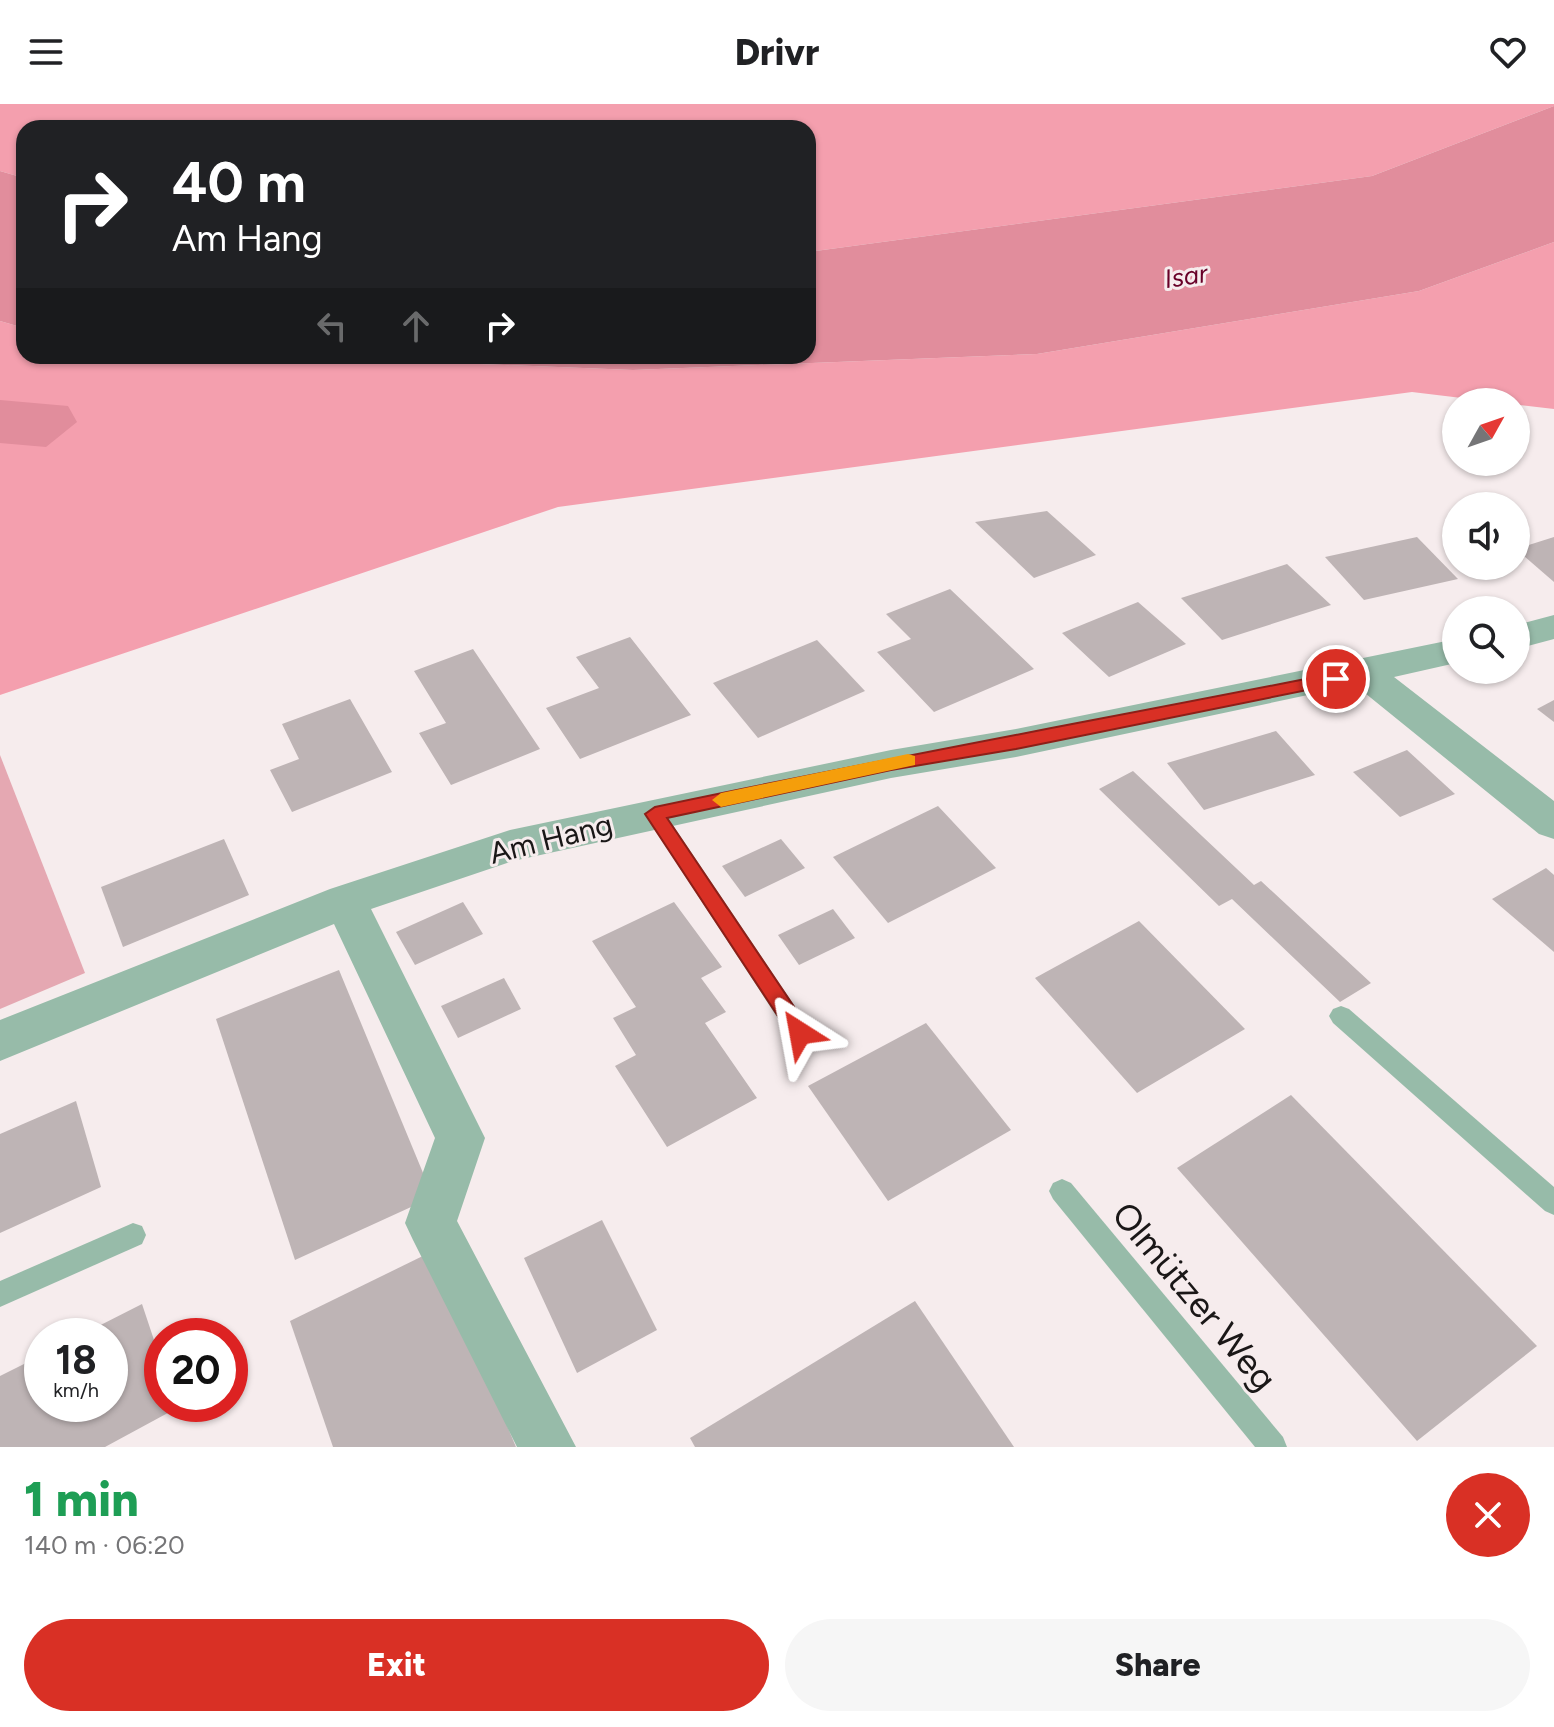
<!DOCTYPE html>
<html lang="en">
<head>
<meta charset="utf-8">
<style>
  :root { --surface:#fff; --page:#f6f6f6; --text:#202124; --muted:#757577; --accent:#d93025 }
  body { margin:0; font-family:Figtree,sans-serif; background:var(--page); color:var(--text); height:100vh; display:flex; flex-direction:column; font-size:30px; white-space:nowrap }
  * { box-sizing:border-box; margin:0 }
  p { font-size:26px; color:var(--muted) }
  .icon { flex:none; width:44px; height:44px; fill:none; stroke:currentColor; stroke-width:2; stroke-linecap:round; stroke-linejoin:round }
  .map { position:relative; height:1343px; overflow:hidden }
  .side { display:flex; flex-direction:column; background:var(--surface); flex:1 }
  .side>* { flex:none }
  .guide { position:absolute; left:16px; top:16px; width:800px; height:244px; border-radius:24px; box-shadow:0 2px 6px #0004; background:#202124; color:#fff; overflow:hidden }
  .needle { width:52px; rotate:50deg }
  .tools { position:absolute; left:1442px; top:284px; display:grid; gap:16px }
  .tools a { display:grid; place-items:center; width:88px; height:88px; border-radius:50%; background:var(--surface); box-shadow:0 2px 6px #0004; font-size:40px }
  .speed { position:absolute; left:24px; top:1214px; display:flex; gap:16px; font-size:40px; font-weight:700; text-align:center }
  .speed>* { display:grid; place-content:center; width:104px; height:104px; border-radius:50%; background:var(--surface); box-shadow:0 2px 6px #0004; line-height:1 }
  .speed small { font-size:20px; font-weight:400 }
  .speed .limit { border:12px solid #d22; background:#fff; color:#111 }
  .pin { position:absolute; display:grid; place-items:center; width:68px; height:68px; color:#fff; margin:-34px; border:4px solid #fff; border-radius:50%; box-shadow:0 2px 8px #0007 }
  .me { position:absolute; width:88px; margin:-44px; rotate:326deg; stroke-linejoin:round; filter:drop-shadow(0 0 6px #0008) }
  .turn { display:flex; align-items:center; gap:28px; height:168px; padding:0 24px; font-size:36px }
  .turn .icon { width:104px; height:104px; stroke-width:2.5 }
  .turn b { display:block; font-size:56px; line-height:68px }
  .lanes { display:flex; align-items:center; height:76px; padding:0 24px; background:#0003; justify-content:center; gap:40px; direction:ltr }
  .lanes .off { opacity:.35 }
  .round { display:grid; place-items:center; flex:none; width:84px; height:84px; border-radius:42px; background:var(--page) }
  .headline { display:flex; align-items:center; justify-content:space-between; height:136px; padding:0 24px }
  h1 { font-size:48px; font-weight:800; line-height:60px; color:#1e9e55 }
  .primary-button { display:flex; gap:16px; margin-top:auto; padding:16px 24px }
  .primary-button a { flex:1; height:92px; border-radius:48px; background:var(--accent); color:#fff; font-size:32px; font-weight:800; line-height:92px; text-align:center }
  .primary-button a+a { background:var(--page); color:var(--text) }
  header { display:flex; justify-content:space-between; align-items:center; height:104px; padding:0 24px; background:var(--surface); font-size:36px; font-weight:800 }
  .map>svg:first-child { display:block }
  .green { fill:#e5a8b2 }
  .forest { fill:#f49fae }
  .water { fill:#e18d9c }
  .building { fill:#beb4b5 }
  .lines { fill:none; stroke-linecap:round; stroke-linejoin:round }
  .service { fill:#97bba9; fill-rule:evenodd }
  .minor { fill:#97bba9; fill-rule:evenodd }
  .route { fill:#d93025; stroke:#8d1f18; stroke-width:2 }
  .slow { fill:#f59e0b }
  .labels { text-anchor:middle; stroke-width:6; stroke-linejoin:round; paint-order:stroke }
  .far-water-label { font-size:26px; font-style:italic; fill:#680028; stroke:#f6eced }
  .street-label { font-size:30px; fill:#1a1717; stroke:#f6eced }
  .near-street-label { font-size:36px; fill:#1a1717; stroke:#f6eced }
</style>
</head>
<body>
<header><svg class="icon" aria-label="menu" viewBox="0 0 24 24"><path d="M4 6h16M4 12h16M4 18h16"/></svg>Drivr<svg class="icon" aria-label="heart" viewBox="0 0 24 24"><path d="M12 20l-8-8c-3-5 5-10 8-4 3-6 11-1 8 4z"/></svg></header>
<div class="map">
<svg width="1554" height="1343" viewBox="0 0 1554 1343">
  <rect width="100%" height="100%" fill="#f6eced"/>
  <polygon class="green" points="0,651 85,869 0,905"/>
  <g class="forest">
    <polygon points="0,0 1554,0 1554,2 1372,72 808,148 808,24 24,24 24,74 0,67"/>
    <polygon points="1554,138 1554,305 1412,288 558,403 0,591 0,217 24,224 24,252 279,252 633,266 1037,250 1419,187"/>
  </g>
  <g class="water">
    <polygon points="1554,2 1554,138 1419,187 1037,250 633,266 279,252 808,252 808,148 1372,72"/>
    <polygon points="0,67 24,74 24,224 0,217"/>
    <polygon points="0,296 68,302 77,318 46,343 0,339"/>
  </g>
  <g class="building">
    <polygon points="1047,407 1096,451 1034,474 975,418"/>
    <polygon points="1417,433 1458,475 1364,496 1325,453"/>
    <polygon points="1554,433 1554,478 1516,445"/>
    <polygon points="1287,460 1331,501 1222,536 1181,494"/>
    <polygon points="950,485 1034,565 934,608 877,548 911,535 886,510"/>
    <polygon points="1138,498 1186,540 1109,573 1062,529"/>
    <polygon points="630,533 691,611 580,655 546,604 599,584 576,553"/>
    <polygon points="817,536 865,587 758,634 713,579"/>
    <polygon points="473,545 540,645 451,681 419,629 446,619 414,567"/>
    <polygon points="350,595 392,668 292,708 270,666 299,655 282,620"/>
    <polygon points="1554,596 1554,618 1537,605"/>
    <polygon points="1276,627 1315,671 1204,706 1167,659"/>
    <polygon points="1407,646 1455,690 1400,713 1353,668"/>
    <polygon points="1133,667 1254,781 1261,777 1371,879 1340,898 1232,795 1219,802 1099,685"/>
    <polygon points="938,702 996,764 888,819 833,753"/>
    <polygon points="224,735 249,791 123,843 101,783"/>
    <polygon points="781,735 805,764 745,793 722,762"/>
    <polygon points="1546,764 1554,771 1554,848 1492,795"/>
    <polygon points="463,798 483,830 415,861 396,828"/>
    <polygon points="674,798 722,863 701,874 726,908 705,919 757,994 667,1043 615,962 636,951 613,914 636,903 592,837"/>
    <polygon points="833,805 855,834 799,861 778,831"/>
    <polygon points="1139,817 1245,925 1137,989 1035,874"/>
    <polygon points="339,866 433,1093 295,1156 216,915"/>
    <polygon points="504,874 521,905 458,934 441,902"/>
    <polygon points="926,919 1011,1026 888,1097 808,982"/>
    <polygon points="1291,991 1537,1242 1417,1337 1177,1064"/>
    <polygon points="76,997 101,1083 0,1129 0,1030"/>
    <polygon points="602,1116 657,1226 577,1269 524,1154"/>
    <polygon points="433,1147 516,1343 333,1343 290,1217"/>
    <polygon points="915,1197 1014,1343 695,1343 690,1334"/>
    <polygon points="142,1200 162,1260 162,1300 175,1300 177,1304 105,1343 0,1343 0,1272 42,1251 42,1300 110,1300 110,1232 79,1232"/>
  </g>
  <g class="lines">
    <g class="service">
      <polygon points="655,702 662,705 808,922 812,929 808,936 800,939 792,936 648,715 645,710 648,705"/>
      <polygon points="1341,902 1349,905 1554,1083 1554,1111 1545,1107 1333,919 1329,912 1333,905"/>
      <polygon points="1062,1075 1071,1079 1283,1333 1287,1343 1255,1343 1053,1095 1049,1087 1053,1079"/>
      <polygon points="133,1119 142,1122 146,1131 142,1140 0,1203 0,1177"/>
    </g>
    <g class="minor">
      <polygon points="1554,511 1554,535 1516,545 1516,521"/>
      <polygon points="1456,535 1456,559 1394,573 1554,697 1554,735 1539,730 1355,581 1016,653 891,674 513,757 371,805 485,1034 457,1117 576,1343 517,1343 413,1136 405,1119 435,1034 334,820 0,957 0,916 330,785 510,726 891,646 1016,625"/>
    </g>
  </g>
  <path class="route" d="M1336,569L1342,570V579L1016,645L891,666L667,714L807,922L811,929L807,935H793L645,710L655,703C881,655 1109,614 1336,569Z"/>
  <polygon class="slow" points="908,650 915,652 915,661 721,703 712,696 721,689"/>
  <g class="labels">
    <g class="far-water-label">
      <text transform="translate(1186 172) rotate(-9)" y="9">Isar</text>
    </g>
    <g class="street-label">
      <text transform="translate(551 735) rotate(-14)" y="10">Am Hang</text>
    </g>
    <g class="near-street-label">
      <text transform="translate(1195 1192) rotate(50)" y="13">Olmützer Weg</text>
    </g>
  </g>
</svg>
<div class="tools">
<a><svg class="needle" viewBox="-14 -14 28 28"><path d="M0-13l5 13h-10z" fill="#e53935"/><path d="M0 13l5-13h-10z" fill="#757577"/></svg></a>
<a><svg class="icon" aria-label="sound" viewBox="0 0 24 24"><path d="M4 9h4l5-4v14l-5-4H4zM17 9q2 3 0 6"/></svg></a>
<a><svg class="icon" aria-label="search" viewBox="0 0 24 24"><circle cx="10" cy="10" r="6"/><path d="M15 15l6 6"/></svg></a>
</div>
<div class="speed"><div>18<small>km/h</small></div><div class="limit">20</div></div>
<div class="pin" style="left:1336px;top:575px;background:#d93025"><svg class="icon" aria-label="arrive" viewBox="0 0 24 24"><path d="M6 21V4h12l-3 4 3 4H6"/></svg></div>
<svg class="me" style="left:800px;top:929px" viewBox="-20 -20 40 40"><path d="M0-17L14 15 0 8-14 15z" fill="#d93025" stroke="#fff" stroke-width="4"/></svg>
<div class="guide">
<div class="turn"><svg class="icon" aria-label="right" viewBox="0 0 24 24"><path d="M7 20v-9h11M14 6l5 5-5 5"/></svg><div><b>40 m</b>Am Hang</div></div>
<div class="lanes"><svg class="icon off" aria-label="left" viewBox="0 0 24 24"><path d="M17 20v-9H6M10 6l-5 5 5 5"/></svg><svg class="icon off" aria-label="ahead" viewBox="0 0 24 24"><path d="M12 20V5M6 11l6-6 6 6"/></svg><svg class="icon" aria-label="right" viewBox="0 0 24 24"><path d="M7 20v-9h11M14 6l5 5-5 5"/></svg></div>
</div>
</div>
<section class="side">
<div class="headline"><div><h1>1 min</h1><p>140 m · 06:20</p></div><a class="round" style="background:#d93025;color:#fff"><svg class="icon" aria-label="close" viewBox="0 0 24 24"><path d="M6 6l12 12M18 6L6 18"/></svg></a></div>
<div class="primary-button"><a>Exit</a><a>Share</a></div>
</section>
</body>
</html>
